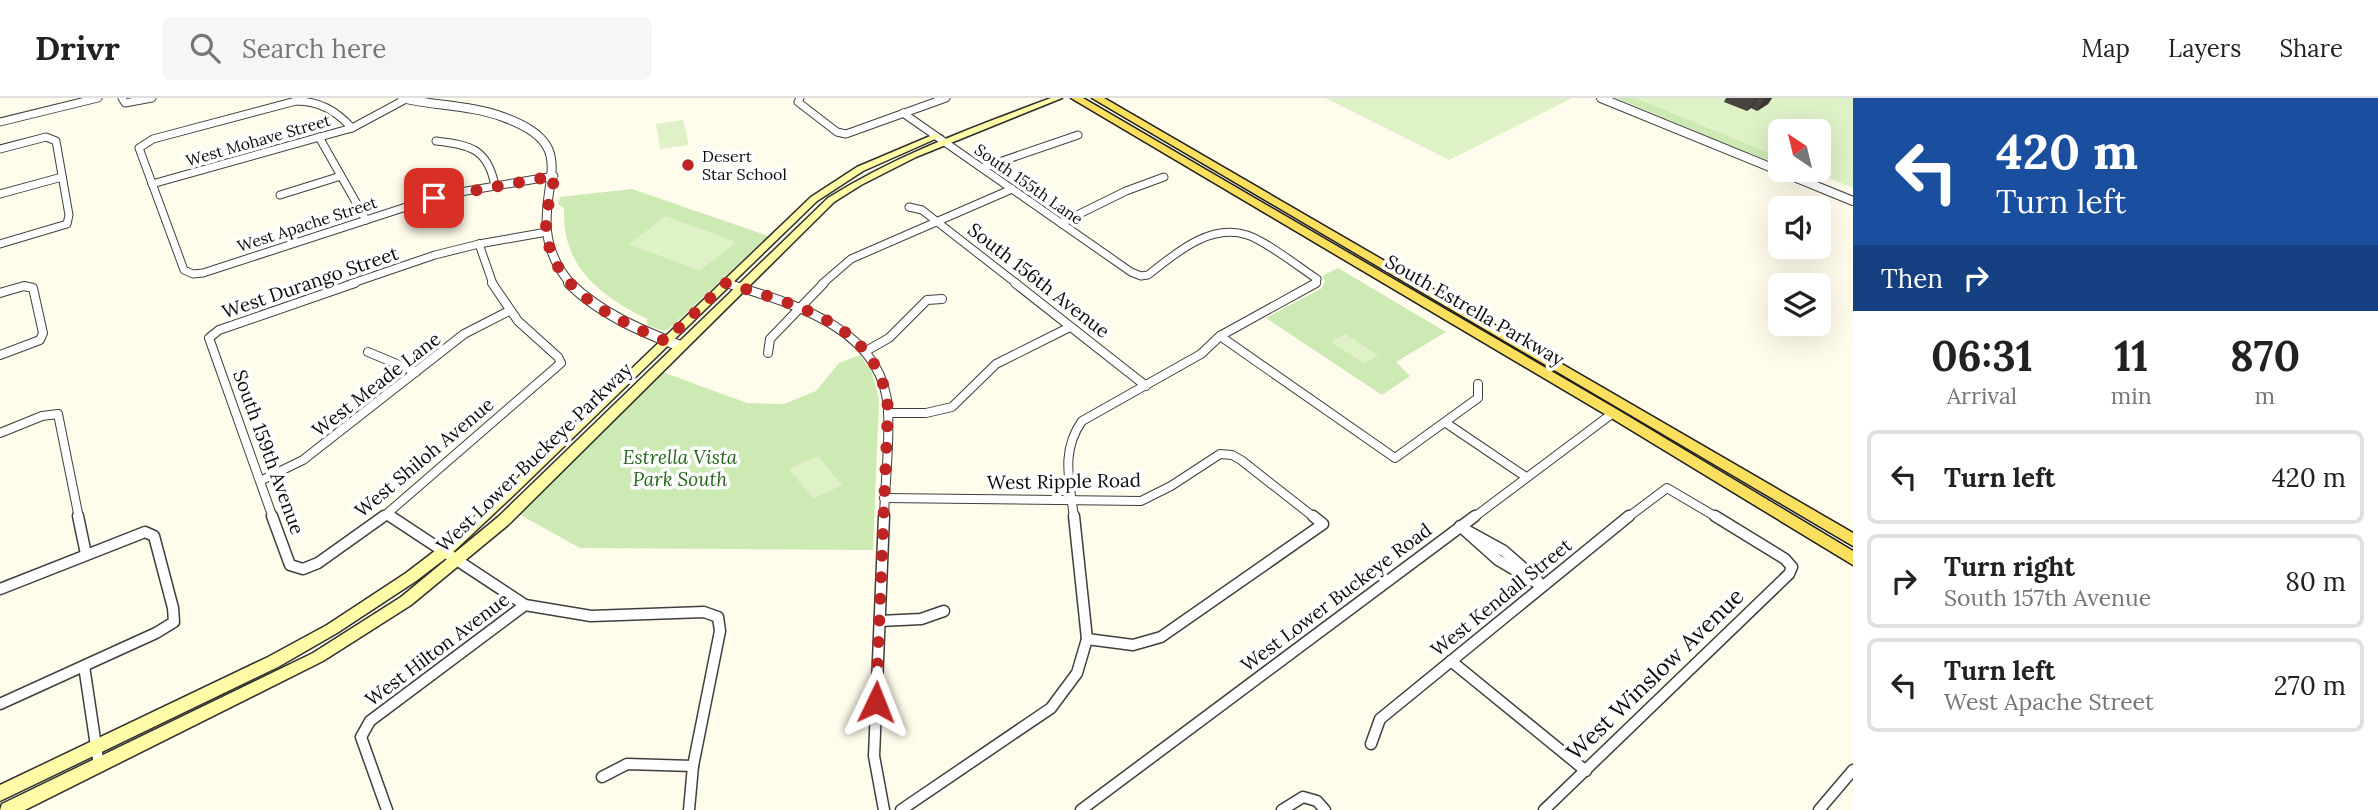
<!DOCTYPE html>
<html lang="en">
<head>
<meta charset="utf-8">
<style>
  :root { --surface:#fff; --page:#f6f6f6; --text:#222; --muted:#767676; --line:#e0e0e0 }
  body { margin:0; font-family:Lora,serif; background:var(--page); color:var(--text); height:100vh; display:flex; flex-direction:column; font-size:26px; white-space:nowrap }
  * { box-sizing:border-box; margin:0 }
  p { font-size:23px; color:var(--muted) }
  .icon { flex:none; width:38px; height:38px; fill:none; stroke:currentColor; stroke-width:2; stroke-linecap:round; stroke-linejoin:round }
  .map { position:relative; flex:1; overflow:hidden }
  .drawer { display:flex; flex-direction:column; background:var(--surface); width:525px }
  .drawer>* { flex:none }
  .guide { background:#1a4fa0; color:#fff; overflow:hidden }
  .needle { width:46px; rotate:325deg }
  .buttons { position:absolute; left:1768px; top:21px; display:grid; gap:14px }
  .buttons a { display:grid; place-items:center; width:63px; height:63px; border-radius:10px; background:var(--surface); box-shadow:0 7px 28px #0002; font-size:35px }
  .pin { position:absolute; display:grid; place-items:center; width:60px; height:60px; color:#fff; margin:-30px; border-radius:14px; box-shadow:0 4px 10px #0006 }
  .me { position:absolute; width:77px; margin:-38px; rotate:2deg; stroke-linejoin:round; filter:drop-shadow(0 0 5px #0008) }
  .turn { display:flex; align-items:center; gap:24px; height:147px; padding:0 28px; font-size:32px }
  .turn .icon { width:91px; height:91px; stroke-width:2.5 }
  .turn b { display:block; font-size:49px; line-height:60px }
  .then { display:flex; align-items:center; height:66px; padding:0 28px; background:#0003; gap:14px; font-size:26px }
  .eta { display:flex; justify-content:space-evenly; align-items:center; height:119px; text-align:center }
  .eta b { font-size:42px; font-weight:700; line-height:49px }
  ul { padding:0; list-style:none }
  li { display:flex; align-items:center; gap:21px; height:94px; margin:0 14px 10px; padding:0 14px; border:4px solid var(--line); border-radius:10px }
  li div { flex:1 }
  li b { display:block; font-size:26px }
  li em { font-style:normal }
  header { display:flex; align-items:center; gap:42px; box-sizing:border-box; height:98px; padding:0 35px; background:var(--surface); border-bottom:2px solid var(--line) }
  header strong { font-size:33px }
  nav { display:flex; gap:38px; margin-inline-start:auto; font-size:24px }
  .search { width:490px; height:63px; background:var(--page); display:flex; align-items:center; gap:18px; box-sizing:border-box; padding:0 24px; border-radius:10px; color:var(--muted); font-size:26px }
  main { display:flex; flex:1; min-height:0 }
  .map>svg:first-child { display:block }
  .green { fill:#cdeab5 }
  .pitch { fill:#dff1c7 }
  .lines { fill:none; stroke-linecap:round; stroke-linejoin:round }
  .minor-far2-casing { stroke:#3f3f3f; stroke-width:9 }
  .minor-far1-casing { stroke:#3f3f3f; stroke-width:10 }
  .minor-casing { stroke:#3f3f3f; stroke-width:13 }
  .tertiary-far1-casing { stroke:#3f3f3f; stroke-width:10 }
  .tertiary-casing { stroke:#3f3f3f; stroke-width:12 }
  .secondary-casing { stroke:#2e2e2e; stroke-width:3 }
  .primary-casing { stroke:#1d1d1d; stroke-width:3 }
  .minor-far2 { stroke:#fff; stroke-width:7 }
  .minor-far1 { stroke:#fff; stroke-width:8 }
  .minor { stroke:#fff; stroke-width:10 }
  .tertiary-far1 { stroke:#fff; stroke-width:8 }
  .tertiary { stroke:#fff; stroke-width:10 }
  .secondary { fill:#fffba6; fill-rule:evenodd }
  .primary { fill:#fbdf5f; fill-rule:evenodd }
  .wall { fill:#49433e }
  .shaded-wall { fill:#3c3732 }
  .route { stroke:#be2422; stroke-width:12; stroke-dasharray:0 21.6 }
  .poi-dot { fill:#be2422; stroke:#fff; stroke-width:2.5 }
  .labels { text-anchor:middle; stroke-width:7; stroke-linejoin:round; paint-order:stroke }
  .far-street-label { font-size:16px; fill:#0c0c0c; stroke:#fff }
  .far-poi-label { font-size:16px; fill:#0c0c0c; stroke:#fff; text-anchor:start }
  .street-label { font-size:19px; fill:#0c0c0c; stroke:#fff }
  .park-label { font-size:19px; font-style:italic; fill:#26651c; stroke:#fff }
  .near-street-label { font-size:23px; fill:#0c0c0c; stroke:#fff }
</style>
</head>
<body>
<header>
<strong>Drivr</strong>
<div class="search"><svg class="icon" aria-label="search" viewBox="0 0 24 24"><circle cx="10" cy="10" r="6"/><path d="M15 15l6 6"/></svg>Search here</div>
<nav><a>Map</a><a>Layers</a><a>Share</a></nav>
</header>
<main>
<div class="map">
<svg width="1853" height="712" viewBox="0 0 1853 712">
  <rect width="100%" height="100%" fill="#fffceb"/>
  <g class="green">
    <polygon points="1616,0 1636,0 1780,59 1780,67 1750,55 1749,57 1665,20 1666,23 1657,17"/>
    <path d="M632,91L768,138L669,231L663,233L647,227V221C599,197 562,169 564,110L558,106L560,99Z"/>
    <polygon points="1338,170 1446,234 1396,264 1410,278 1382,297 1266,220 1322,190 1325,183 1322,178"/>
    <polygon points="860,257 872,274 879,301 873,452 580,450 517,415 660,273 747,305 784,306 816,293 839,265"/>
  </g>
  <g class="pitch">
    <polygon points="1325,0 1572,0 1449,62"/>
    <polygon points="1636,0 1853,0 1853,90 1809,72 1818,72 1818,33 1780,33 1780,59"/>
    <polygon points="683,22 689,47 660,51 656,26"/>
    <polygon points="666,118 736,144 700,173 629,146"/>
    <polygon points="1345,236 1378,257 1365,266 1331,244"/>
    <polygon points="818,358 842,387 813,401 789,371"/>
  </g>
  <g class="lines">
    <g class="minor-far2-casing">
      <g id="minor-far2">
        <polyline points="122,0 125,5 152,0"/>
        <polyline points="800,0 798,4 837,34 846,36 946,0"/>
        <path d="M903,15L1131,174L1141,178L1148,177C1175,156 1209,125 1247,137C1266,143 1299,169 1317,181L1314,186"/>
        <polyline points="0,24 98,0"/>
        <path d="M352,30C336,13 320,3 296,3L153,41L139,50L184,172L193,176L203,175L443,97L554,78"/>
        <polyline points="319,39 366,122"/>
        <path d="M436,43C471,47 488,51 495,88"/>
        <polyline points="0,51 46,39 56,43 69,117 67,126 0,146"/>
        <polyline points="982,70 1078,37"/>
        <polyline points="152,86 352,30 406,1"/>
        <polyline points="0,96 62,79"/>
        <polyline points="280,97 341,78"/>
        <polyline points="909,109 922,112 1017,186"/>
        <polyline points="1061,125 1126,93 1164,79"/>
        <polyline points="479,146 493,186"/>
        <polyline points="479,146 547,134"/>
        <polyline points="726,185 731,186"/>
        <polyline points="350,186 435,157 479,146"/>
        <polyline points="822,186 851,161 1012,91"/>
      </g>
    </g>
    <g class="minor-far1-casing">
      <g id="minor-far1">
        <path d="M726,185C790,205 884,229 888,312C890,347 885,384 884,420"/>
        <polyline points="1015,185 1146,288"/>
        <polyline points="0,195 24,188 33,190 43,235 40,242 0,257"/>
        <polyline points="1220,238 1395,360 1478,300 1478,286"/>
        <polyline points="866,253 889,240 927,202 942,201"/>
        <polyline points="368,254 416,274"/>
        <polyline points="768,255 770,241 824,185"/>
        <polyline points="888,315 926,315 952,309 996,266 1070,229"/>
        <polyline points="1446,325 1526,379"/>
        <polyline points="0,335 42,318 58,316 79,420"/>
        <polyline points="262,382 303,362 464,236 509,213"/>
        <polyline points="884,400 1141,403 1171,388 1220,356 1232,357 1241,362 1315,420"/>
        <polyline points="387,416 393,420"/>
        <polyline points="273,420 209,240 219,232 355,185"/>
        <polyline points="382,420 561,265 558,259 518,223 492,185"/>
        <path d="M1074,420C1070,384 1060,354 1082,323L1201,256L1220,238L1316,185"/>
        <polyline points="1473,420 1613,315"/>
        <polyline points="1627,420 1667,390 1718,420"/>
      </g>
    </g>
    <g class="minor-casing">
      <g id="minor">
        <polyline points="78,418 86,456"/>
        <polyline points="272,418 290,467 303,471 318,465 384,418"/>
        <polyline points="390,418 525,507 591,518 704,514 718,519 720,533 693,668 689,712"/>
        <polyline points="884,418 874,658 884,712"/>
        <polyline points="1074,418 1087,541"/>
        <polyline points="1460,428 1498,462 1542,488"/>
        <polyline points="1464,431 1504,453 1538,483"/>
        <polyline points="0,491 145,434 154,438 173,510 174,524 156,535 0,606"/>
        <polyline points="880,523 921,521 944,513"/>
        <polyline points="1451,563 1586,673"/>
        <polyline points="84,568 99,668"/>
        <polyline points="1371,646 1380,621 1629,418"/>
        <polyline points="602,679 627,666 693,668"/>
        <polyline points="387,712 361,639 370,623 525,507"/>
        <polyline points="901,712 1051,610 1077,575 1087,541 1133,547 1161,539 1323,426 1313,418"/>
        <polyline points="1081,712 1475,418"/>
        <polyline points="1282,712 1303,699 1317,703 1325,712"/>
        <polyline points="1544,712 1789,476 1792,469 1785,461 1715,418"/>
        <polyline points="1819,712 1853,672"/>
      </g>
    </g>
    <g class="tertiary-far1-casing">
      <g id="tertiary-far1">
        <path d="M402,0C435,8 471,7 503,19C579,46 542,80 547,133C549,153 558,171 571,186"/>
        <polyline points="1601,0 1853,103"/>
      </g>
    </g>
    <g class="tertiary-casing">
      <path id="tertiary" d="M569,185C601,216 639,232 680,248"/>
    </g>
    <g class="secondary-casing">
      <g id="secondary">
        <path d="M1051,0H1062L916,59L861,87L834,104L508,427L411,507L323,563L25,712H0L2,706L313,555L401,499L498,419L828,100C898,56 974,29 1051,0Z"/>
        <polygon points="935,36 942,38 863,73 817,103 518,393 450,457 416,483 337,535 278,569 0,703 0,687 268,559 327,527 406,475 440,449 510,387 811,99 857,69"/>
      </g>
    </g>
    <g class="primary-casing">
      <g id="primary">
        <polygon points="1071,0 1083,0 1618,312 1853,453 1853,467 1608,318"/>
        <polygon points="1092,0 1104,0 1853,435 1853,448"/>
      </g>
    </g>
    <use href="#minor-far2" class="minor-far2"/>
    <use href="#minor-far1" class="minor-far1"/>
    <use href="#minor" class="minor"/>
    <use href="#tertiary-far1" class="tertiary-far1"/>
    <use href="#tertiary" class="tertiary"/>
    <use href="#secondary" class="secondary"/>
    <use href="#primary" class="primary"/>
  </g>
  <polygon class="wall" points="1726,0 1772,0 1768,6 1757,13 1751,10 1747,13 1724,4"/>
  <g class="shaded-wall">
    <polygon points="1756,0 1758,0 1751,10 1747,13"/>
    <polygon points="1765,0 1772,0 1768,6 1757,13"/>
  </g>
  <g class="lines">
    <path class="route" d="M434,100L554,78C553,94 546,109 546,126C547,191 614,221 665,243L726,185C795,207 879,225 888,310L876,604"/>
  </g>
  <circle class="poi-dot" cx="688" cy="67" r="7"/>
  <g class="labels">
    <g class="far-street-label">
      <text transform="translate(258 42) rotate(-16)" y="6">West Mohave Street</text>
      <text transform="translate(1029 86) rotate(35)" y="6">South 155th Lane</text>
      <text transform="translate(307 126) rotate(-18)" y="6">West Apache Street</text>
    </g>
    <g class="far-poi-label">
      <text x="702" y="64">Desert<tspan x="702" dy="18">Star School</tspan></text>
    </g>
    <g class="street-label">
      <text transform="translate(1039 182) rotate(38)" y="7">South 156th Avenue</text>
      <text transform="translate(310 184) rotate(-19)" y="7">West Durango Street</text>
      <text transform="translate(1475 212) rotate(30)" y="7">South Estrella Parkway</text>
      <text transform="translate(376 286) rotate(-38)" y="7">West Meade Lane</text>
      <text transform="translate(269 354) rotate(70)" y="7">South 159th Avenue</text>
      <text transform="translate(424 359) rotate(-40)" y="7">West Shiloh Avenue</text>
      <text transform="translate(534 359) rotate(-44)" y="7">West Lower Buckeye Parkway</text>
      <text transform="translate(1064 383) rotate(-1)" y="7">West Ripple Road</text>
      <text transform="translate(1336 499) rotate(-37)" y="7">West Lower Buckeye Road</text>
      <text transform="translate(1501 499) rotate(-39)" y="7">West Kendall Street</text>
      <text transform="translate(437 551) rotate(-37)" y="7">West Hilton Avenue</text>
    </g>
    <g class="park-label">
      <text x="680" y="366">Estrella Vista<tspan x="680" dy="22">Park South</tspan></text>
    </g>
    <g class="near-street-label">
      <text transform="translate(1655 576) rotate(-44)" y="8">West Winslow Avenue</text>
    </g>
  </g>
</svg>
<div class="buttons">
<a><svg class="needle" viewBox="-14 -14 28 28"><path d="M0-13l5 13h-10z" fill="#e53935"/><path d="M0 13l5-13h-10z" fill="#767676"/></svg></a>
<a><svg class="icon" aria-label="sound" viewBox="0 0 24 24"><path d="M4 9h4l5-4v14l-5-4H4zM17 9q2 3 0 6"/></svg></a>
<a><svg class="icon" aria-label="layers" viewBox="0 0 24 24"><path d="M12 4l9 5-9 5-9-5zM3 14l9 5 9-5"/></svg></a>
</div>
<div class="pin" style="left:434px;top:100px;background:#d93025"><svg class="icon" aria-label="arrive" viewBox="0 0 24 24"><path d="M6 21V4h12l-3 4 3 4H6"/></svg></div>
<svg class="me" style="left:876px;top:604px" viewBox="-20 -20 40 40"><path d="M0-17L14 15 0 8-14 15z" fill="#be2422" stroke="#fff" stroke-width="4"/></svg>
</div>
<section class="drawer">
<div class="guide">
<div class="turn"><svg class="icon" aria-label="left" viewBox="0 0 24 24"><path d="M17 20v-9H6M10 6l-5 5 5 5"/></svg><div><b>420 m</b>Turn left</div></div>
<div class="then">Then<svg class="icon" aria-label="right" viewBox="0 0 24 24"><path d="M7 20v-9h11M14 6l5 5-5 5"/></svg></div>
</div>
<div class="eta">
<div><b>06:31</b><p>Arrival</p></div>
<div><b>11</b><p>min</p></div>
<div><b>870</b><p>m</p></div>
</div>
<ul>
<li><svg class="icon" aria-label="left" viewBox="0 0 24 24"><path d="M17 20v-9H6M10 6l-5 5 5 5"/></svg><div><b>Turn left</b></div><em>420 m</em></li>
<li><svg class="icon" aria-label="right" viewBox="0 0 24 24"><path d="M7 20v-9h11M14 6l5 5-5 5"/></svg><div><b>Turn right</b><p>South 157th Avenue</p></div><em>80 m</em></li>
<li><svg class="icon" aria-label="left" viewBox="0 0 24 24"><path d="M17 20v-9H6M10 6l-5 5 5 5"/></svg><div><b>Turn left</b><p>West Apache Street</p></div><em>270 m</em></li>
</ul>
</section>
</main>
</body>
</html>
